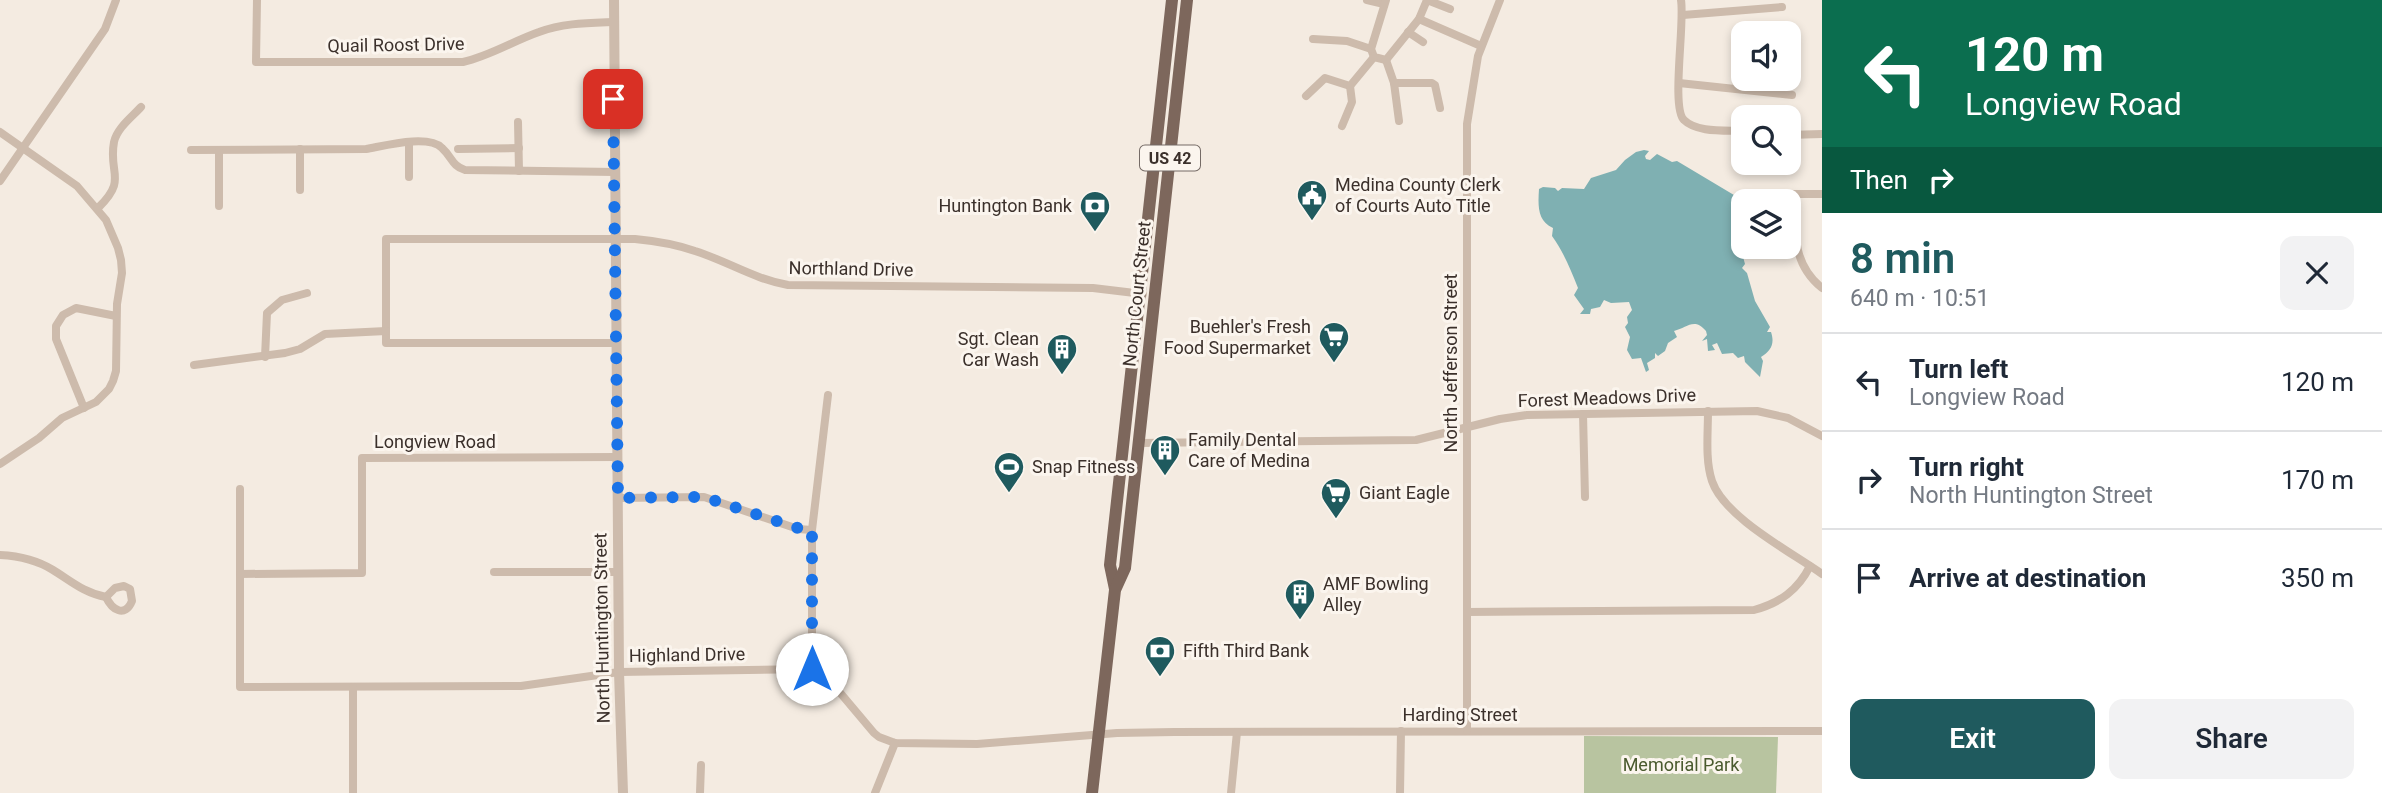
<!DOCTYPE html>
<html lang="en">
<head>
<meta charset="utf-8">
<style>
  :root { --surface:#fff; --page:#f2f2f3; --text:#1f2937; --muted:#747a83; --line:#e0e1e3; --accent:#1f5a5e }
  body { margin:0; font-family:Roboto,sans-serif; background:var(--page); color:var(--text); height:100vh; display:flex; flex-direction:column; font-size:26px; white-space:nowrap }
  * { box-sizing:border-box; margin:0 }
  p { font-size:23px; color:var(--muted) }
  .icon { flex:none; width:38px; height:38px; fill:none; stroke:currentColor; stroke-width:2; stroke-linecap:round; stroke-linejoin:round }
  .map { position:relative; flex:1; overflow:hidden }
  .sheet { display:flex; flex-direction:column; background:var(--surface); width:560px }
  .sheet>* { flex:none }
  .top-card { background:#0b6e4f; color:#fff; overflow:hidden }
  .fabs { position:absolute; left:1731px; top:21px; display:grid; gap:14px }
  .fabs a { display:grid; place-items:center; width:70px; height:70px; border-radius:14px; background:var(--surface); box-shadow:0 4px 10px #0003; font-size:35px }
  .pin { position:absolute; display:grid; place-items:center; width:60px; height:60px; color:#fff; margin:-30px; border-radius:14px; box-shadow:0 4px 10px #0006 }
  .me { position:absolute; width:77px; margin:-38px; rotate:0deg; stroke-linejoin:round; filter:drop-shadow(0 0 5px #0008) }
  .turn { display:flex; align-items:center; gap:24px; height:147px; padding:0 28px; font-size:32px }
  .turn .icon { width:91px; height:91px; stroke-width:2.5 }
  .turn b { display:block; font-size:49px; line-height:60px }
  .then { display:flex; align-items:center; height:66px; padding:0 28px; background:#0003; gap:14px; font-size:26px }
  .round { display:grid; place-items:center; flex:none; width:74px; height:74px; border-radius:14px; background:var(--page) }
  .head { display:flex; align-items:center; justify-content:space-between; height:119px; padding:0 28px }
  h1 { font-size:42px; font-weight:600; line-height:52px; color:var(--accent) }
  .button { display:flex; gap:14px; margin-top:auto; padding:14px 28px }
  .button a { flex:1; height:80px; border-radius:14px; background:var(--accent); color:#fff; font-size:28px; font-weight:600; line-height:80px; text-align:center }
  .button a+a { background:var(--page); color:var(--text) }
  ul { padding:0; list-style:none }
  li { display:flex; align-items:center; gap:21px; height:98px; padding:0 28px; border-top:2px solid var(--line) }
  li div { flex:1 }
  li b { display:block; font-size:26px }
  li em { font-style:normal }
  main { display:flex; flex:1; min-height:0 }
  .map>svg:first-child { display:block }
  .green { fill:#b8c4a0 }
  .water { fill:#7fb0b2 }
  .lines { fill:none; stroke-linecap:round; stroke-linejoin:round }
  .minor { stroke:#cdbbac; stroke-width:8 }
  .tertiary { stroke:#cdbbac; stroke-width:10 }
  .primary { stroke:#7d675c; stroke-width:12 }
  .route { stroke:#1a73e8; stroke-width:12; stroke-dasharray:0 21.6 }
  .labels { text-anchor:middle; stroke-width:6; stroke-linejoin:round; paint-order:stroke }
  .shield { fill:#fbf5ee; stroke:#756b66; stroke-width:2 }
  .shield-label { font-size:16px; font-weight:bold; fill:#3b302b }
  .street-label { font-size:18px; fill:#3b302b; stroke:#fbf5ee }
  .poi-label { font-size:18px; fill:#3b302b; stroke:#fbf5ee; text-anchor:start }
  .park-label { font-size:18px; fill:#4a5a2e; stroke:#fbf5ee }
</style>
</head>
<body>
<main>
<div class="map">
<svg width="1822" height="793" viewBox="0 0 1822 793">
  <rect width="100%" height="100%" fill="#f4ebe1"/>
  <polygon class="green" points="1584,736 1778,737 1776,793 1584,793"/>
  <path class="water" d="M1644,150L1649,151L1645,156L1646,159L1650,160L1657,154L1672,162L1677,161L1744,201L1742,253L1745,264L1742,268L1747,273L1755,301L1770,327L1767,332H1771C1775,344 1771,351 1761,357L1763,361L1760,377L1745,362L1744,356L1738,358L1733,353L1722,354L1717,343L1712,345L1715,350L1708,351L1707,339L1702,341L1707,335L1706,331C1694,317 1687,328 1674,331L1677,337L1668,343L1665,351L1658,356L1655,353V358L1647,363L1649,370L1646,372L1641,358L1632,359L1627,350L1630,337L1625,327L1628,323L1627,317L1632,310L1629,302L1611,303L1604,300L1600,307L1591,309L1590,314H1580L1584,309L1574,295L1578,288C1570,268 1564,253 1552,236L1553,228C1537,221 1538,205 1539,189L1543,187L1555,188L1558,191L1562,188L1584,189L1591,178L1616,170L1625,160L1636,152Z"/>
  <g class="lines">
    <g class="minor">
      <path d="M257,0L256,62H463C490,56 513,41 539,32C563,23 588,23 614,22"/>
      <polyline points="1367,0 1384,4"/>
      <polyline points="1386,0 1371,49 1374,57 1386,60 1419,19 1427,0"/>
      <polyline points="1427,0 1450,9"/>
      <path d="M1681,0C1685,23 1671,108 1684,120C1697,133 1726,130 1743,131"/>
      <polyline points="1683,15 1782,7"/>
      <polyline points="1419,19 1481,46"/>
      <polyline points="1408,32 1423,42"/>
      <polyline points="1313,39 1347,41 1371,49"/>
      <polyline points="1386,60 1394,83 1399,121"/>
      <polyline points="1394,83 1432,83 1435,85 1440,108"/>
      <polyline points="1679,83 1792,95"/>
      <polyline points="1306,96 1325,78 1350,86 1374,57"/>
      <polyline points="518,122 519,171"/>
      <polyline points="1342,126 1352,102 1350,86"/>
      <polyline points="0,132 77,186 106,220 118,248 121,260 122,273 117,304 116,371 113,381 109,389 96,402 62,418 39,438 0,464"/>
      <polyline points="1788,135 1822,134"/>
      <polyline points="409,143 409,177"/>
      <polyline points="300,149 300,190"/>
      <polyline points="458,149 519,148"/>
      <path d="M191,150L366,149C384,146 428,134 442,148C452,157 452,166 465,170L615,172"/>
      <polyline points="0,181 105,29 116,0"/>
      <path d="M1822,194H1795C1795,230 1791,263 1822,288"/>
      <polyline points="219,206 219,150"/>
      <path d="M98,208C128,179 108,174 114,142C117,128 132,117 141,107"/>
      <path d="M617,343H386V239H635C656,241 675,244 695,251C727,261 754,279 788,285L1093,288L1143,294"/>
      <polyline points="265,357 267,313 282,300 307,293"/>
      <polyline points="194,365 285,353 300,349 325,334 386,331"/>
      <polyline points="84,408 56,339 56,326 63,315 76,308 116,316"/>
      <path d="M1708,411C1708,434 1705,460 1712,481C1724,517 1791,552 1822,574"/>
      <polyline points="1583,414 1585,497"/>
      <polyline points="1139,443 1416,440 1500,419 1527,415 1757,411 1788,418 1822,436"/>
      <polyline points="240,489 240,687 521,686 619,672 812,669 826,676 874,733 879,737 895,743 977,744 1117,733 1174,732 1822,731"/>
      <polyline points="618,498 704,497 798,529 812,530"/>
      <path d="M0,555C19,556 37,560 53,570C71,581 84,593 106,597"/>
      <polyline points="494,572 618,572"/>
      <polyline points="240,574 362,573 362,458 617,457"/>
      <path d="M124,586L130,589L132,601C125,618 112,610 106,597L115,588Z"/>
      <path d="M1467,612L1754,610C1780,603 1798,590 1810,566"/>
      <polyline points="812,669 812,530 828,395"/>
      <polyline points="353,687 353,793"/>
      <polyline points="1467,731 1467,124 1478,56 1500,0"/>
      <polyline points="700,793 701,765"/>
      <polyline points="875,793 895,743"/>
      <polyline points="1231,793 1237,732"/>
      <polyline points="1400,793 1401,731"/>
    </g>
    <polyline class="tertiary" points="614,0 619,672 623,793"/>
    <g class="primary">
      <polyline points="1115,589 1110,565 1172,0"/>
      <polyline points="1092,793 1115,590 1125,568 1187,0"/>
    </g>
  </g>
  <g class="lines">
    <polyline class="route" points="613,99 618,498 704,497 798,528 812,530 812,669"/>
  </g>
  <defs>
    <g id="civic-pin" transform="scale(1.575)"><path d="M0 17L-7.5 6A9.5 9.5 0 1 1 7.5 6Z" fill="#1f5a5e" stroke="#fbf5ee"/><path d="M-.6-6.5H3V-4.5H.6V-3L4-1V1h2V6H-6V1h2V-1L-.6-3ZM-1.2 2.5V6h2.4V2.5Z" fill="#fff"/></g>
    <g id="bank-pin" transform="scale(1.575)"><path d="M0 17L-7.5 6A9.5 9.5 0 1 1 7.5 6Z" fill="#1f5a5e" stroke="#fbf5ee"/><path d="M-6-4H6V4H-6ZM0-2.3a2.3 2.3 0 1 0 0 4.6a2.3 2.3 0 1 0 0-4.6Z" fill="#fff"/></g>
    <g id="supermarket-pin" transform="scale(1.575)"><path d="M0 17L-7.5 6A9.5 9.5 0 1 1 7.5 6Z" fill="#1f5a5e" stroke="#fbf5ee"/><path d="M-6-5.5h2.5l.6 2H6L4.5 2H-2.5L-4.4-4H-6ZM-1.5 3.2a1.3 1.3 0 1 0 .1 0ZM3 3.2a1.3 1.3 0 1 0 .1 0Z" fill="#fff"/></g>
    <g id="building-pin" transform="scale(1.575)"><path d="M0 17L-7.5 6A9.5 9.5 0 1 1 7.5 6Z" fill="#1f5a5e" stroke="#fbf5ee"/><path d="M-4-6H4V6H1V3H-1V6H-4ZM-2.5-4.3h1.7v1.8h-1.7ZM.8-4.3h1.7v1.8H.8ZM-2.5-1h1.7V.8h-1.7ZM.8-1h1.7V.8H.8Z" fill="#fff"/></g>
    <g id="stadium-pin" transform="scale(1.575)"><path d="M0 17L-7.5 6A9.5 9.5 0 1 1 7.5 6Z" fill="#1f5a5e" stroke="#fbf5ee"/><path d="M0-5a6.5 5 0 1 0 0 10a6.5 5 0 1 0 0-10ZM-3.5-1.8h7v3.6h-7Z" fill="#fff"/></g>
  </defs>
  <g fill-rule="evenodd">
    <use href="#civic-pin" x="1312" y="195"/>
    <use href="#bank-pin" x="1095" y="206"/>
    <use href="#supermarket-pin" x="1334" y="337"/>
    <use href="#building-pin" x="1062" y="349"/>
    <use href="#building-pin" x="1165" y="450"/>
    <use href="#stadium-pin" x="1009" y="467"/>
    <use href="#supermarket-pin" x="1336" y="493"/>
    <use href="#building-pin" x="1300" y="594"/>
    <use href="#bank-pin" x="1160" y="651"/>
  </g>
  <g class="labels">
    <rect class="shield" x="1140" y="145.5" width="60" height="25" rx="5"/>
    <g class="shield-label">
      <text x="1170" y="164">US 42</text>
    </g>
    <g class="street-label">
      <text transform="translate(396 45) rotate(-1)" y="6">Quail Roost Drive</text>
      <text transform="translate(851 269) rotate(1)" y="6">Northland Drive</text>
      <text transform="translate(1137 294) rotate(-84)" y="6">North Court Street</text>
      <text transform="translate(1451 363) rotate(-90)" y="6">North Jefferson Street</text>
      <text transform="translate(1607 398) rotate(-2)" y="6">Forest Meadows Drive</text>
      <text x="435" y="448">Longview Road</text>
      <text transform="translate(602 628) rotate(-91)" y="6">North Huntington Street</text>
      <text transform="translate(687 655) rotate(-1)" y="6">Highland Drive</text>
      <text x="1460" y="721">Harding Street</text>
    </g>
    <g class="poi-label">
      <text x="1335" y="191">Medina County Clerk<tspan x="1335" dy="21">of Courts Auto Title</tspan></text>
      <text x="1072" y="212" text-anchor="end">Huntington Bank</text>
      <text x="1311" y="333" text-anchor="end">Buehler's Fresh<tspan x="1311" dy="21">Food Supermarket</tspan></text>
      <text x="1039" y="345" text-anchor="end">Sgt. Clean<tspan x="1039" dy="21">Car Wash</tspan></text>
      <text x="1188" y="446">Family Dental<tspan x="1188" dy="21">Care of Medina</tspan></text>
      <text x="1032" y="473">Snap Fitness</text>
      <text x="1359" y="499">Giant Eagle</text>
      <text x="1323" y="590">AMF Bowling<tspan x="1323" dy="21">Alley</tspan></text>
      <text x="1183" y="657">Fifth Third Bank</text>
    </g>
    <g class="park-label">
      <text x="1681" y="771">Memorial Park</text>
    </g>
  </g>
</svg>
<div class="fabs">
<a><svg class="icon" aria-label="sound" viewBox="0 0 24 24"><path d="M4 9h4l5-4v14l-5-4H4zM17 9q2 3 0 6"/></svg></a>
<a><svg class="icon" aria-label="search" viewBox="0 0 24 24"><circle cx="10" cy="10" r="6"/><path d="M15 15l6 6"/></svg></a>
<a><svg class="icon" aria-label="layers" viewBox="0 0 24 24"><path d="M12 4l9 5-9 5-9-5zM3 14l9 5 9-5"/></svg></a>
</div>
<div class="pin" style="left:613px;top:99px;background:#d93025"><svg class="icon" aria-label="arrive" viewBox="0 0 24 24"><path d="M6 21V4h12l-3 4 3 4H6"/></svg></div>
<svg class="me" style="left:812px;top:669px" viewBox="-20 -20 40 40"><circle r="19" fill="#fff"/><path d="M0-13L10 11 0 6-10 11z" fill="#1a73e8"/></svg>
</div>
<section class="sheet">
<div class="top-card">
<div class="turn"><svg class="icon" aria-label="left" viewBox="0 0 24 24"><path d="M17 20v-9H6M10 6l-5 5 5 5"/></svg><div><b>120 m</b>Longview Road</div></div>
<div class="then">Then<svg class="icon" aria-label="right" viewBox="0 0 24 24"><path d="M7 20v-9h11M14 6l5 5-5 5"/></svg></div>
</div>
<div class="head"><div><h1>8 min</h1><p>640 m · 10:51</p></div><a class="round"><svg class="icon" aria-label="close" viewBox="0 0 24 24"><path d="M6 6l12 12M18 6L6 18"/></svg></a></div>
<ul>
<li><svg class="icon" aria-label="left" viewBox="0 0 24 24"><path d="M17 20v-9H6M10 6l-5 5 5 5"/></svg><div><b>Turn left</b><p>Longview Road</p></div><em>120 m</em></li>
<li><svg class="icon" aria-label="right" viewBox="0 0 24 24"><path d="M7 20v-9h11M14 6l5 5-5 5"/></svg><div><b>Turn right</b><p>North Huntington Street</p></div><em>170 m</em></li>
<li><svg class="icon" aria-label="arrive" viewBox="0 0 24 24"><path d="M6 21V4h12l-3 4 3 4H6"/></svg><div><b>Arrive at destination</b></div><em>350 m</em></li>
</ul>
<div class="button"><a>Exit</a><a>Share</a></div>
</section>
</main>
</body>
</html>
